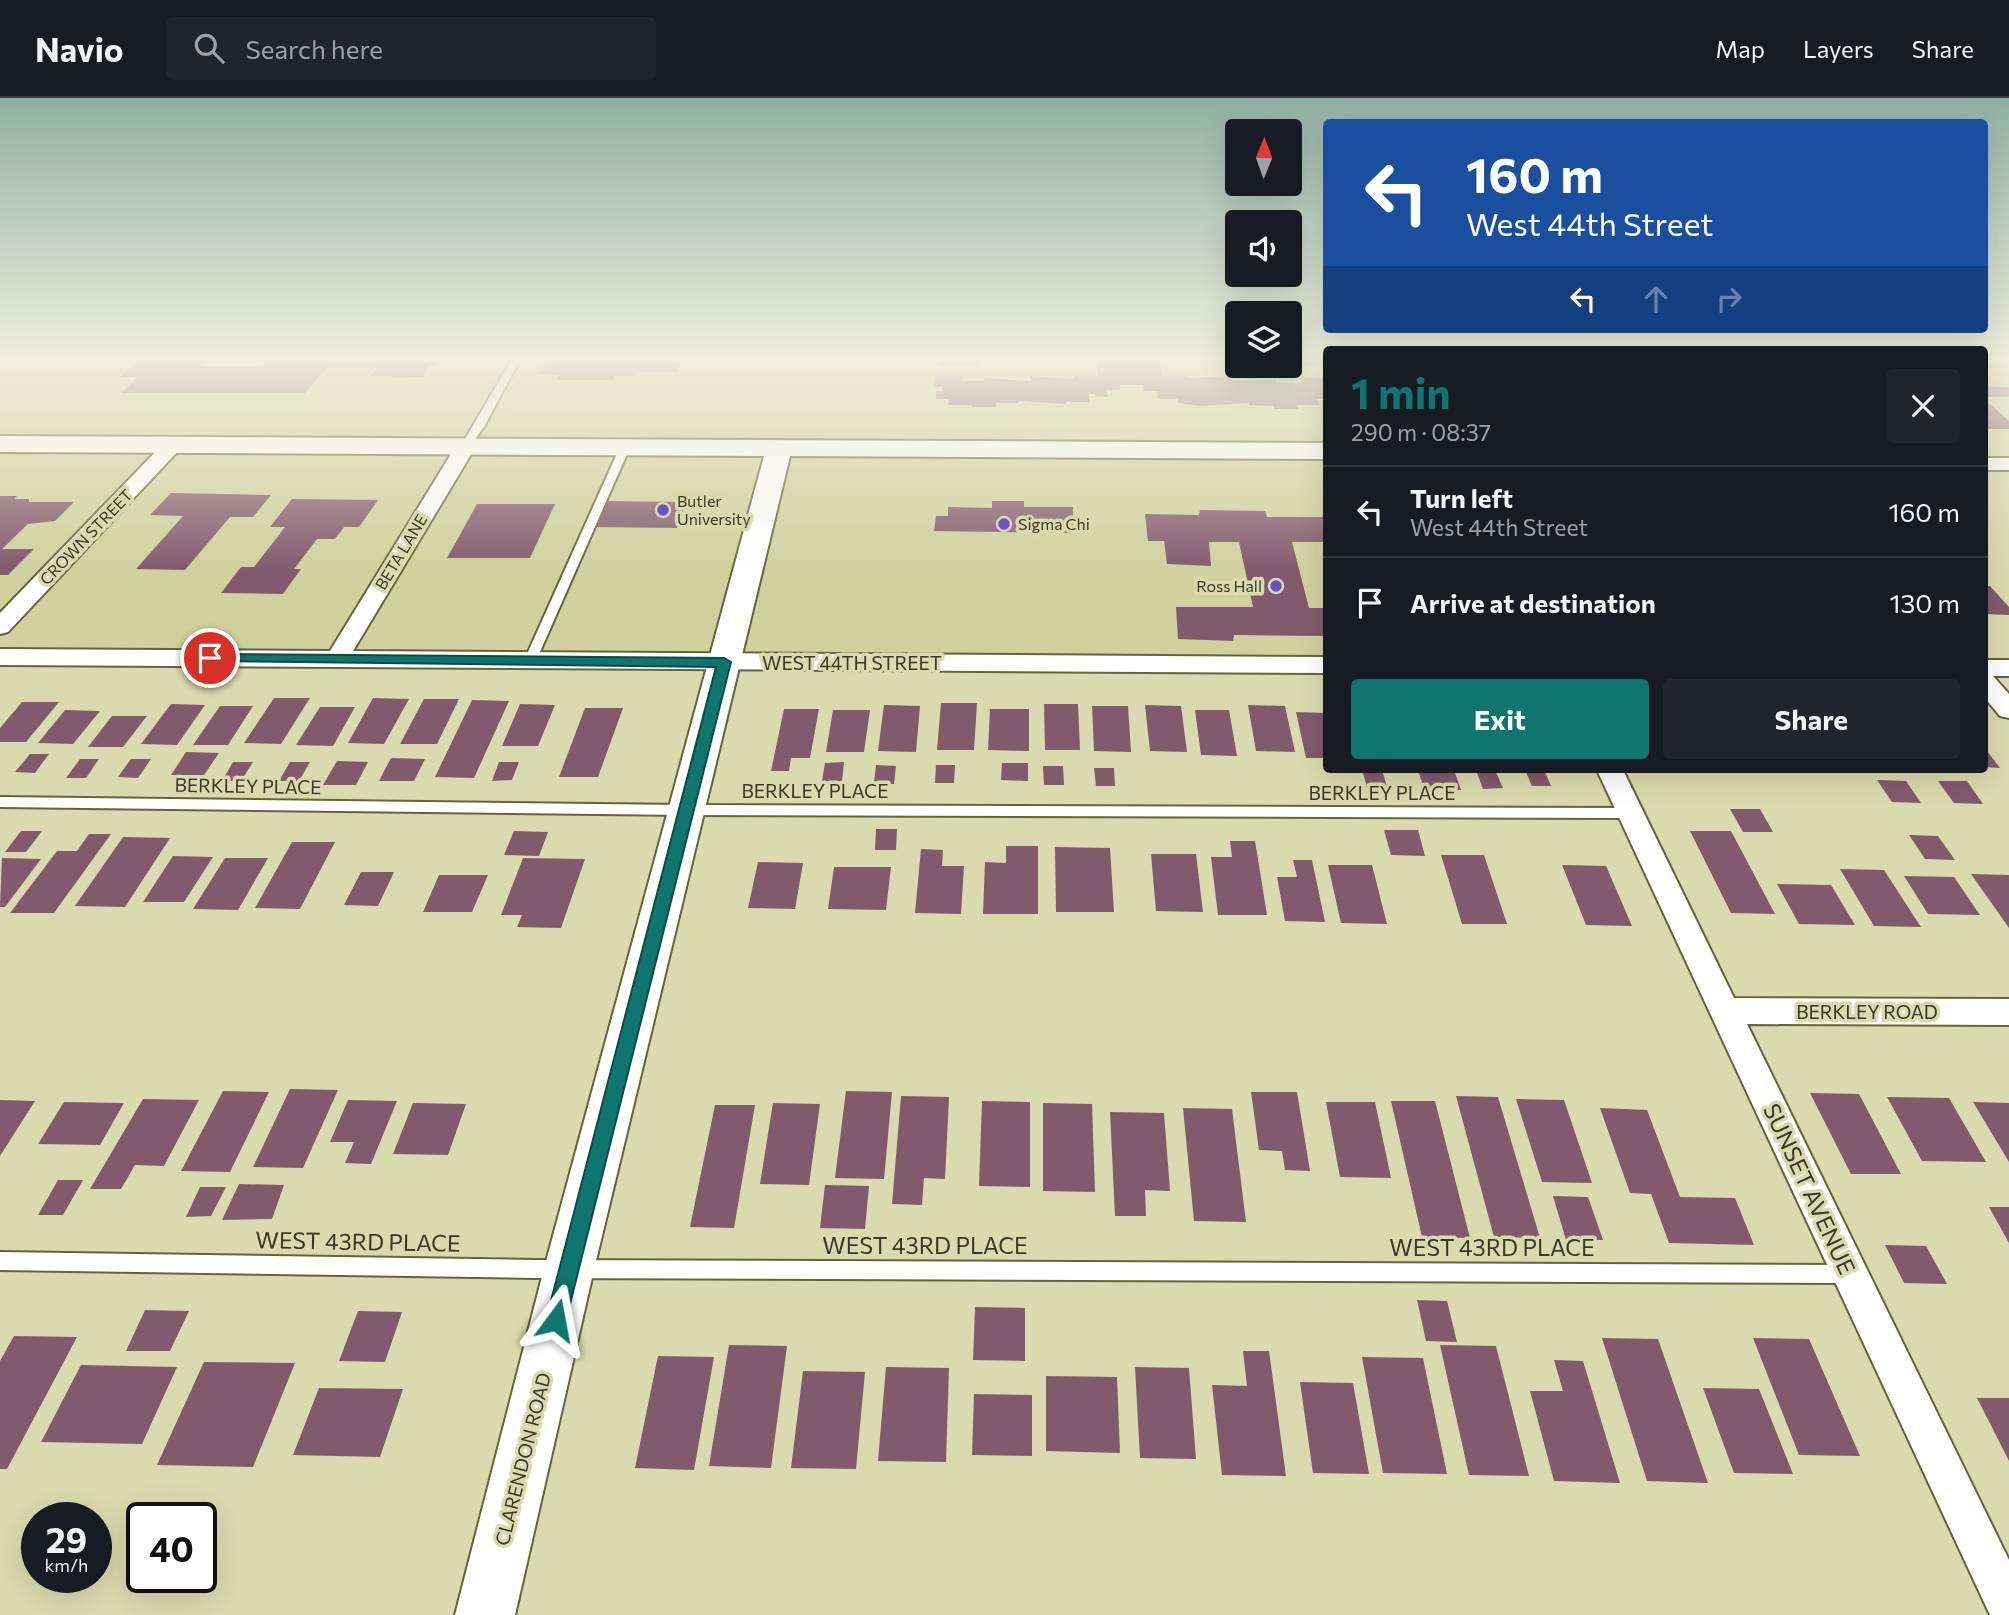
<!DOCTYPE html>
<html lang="en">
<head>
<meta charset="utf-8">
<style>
  :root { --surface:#171b24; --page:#20242c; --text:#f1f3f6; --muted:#9ea1a6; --line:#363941; --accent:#0f766e }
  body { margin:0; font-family:Commissioner,sans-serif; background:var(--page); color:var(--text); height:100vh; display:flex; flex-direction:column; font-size:26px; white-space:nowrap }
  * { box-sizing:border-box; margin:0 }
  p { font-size:23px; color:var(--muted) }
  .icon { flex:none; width:38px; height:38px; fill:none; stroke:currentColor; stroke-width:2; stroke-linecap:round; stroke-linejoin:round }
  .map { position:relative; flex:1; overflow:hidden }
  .details { position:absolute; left:1323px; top:248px; width:665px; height:427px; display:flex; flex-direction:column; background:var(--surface); border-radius:7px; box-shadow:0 7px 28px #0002 }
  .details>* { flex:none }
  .top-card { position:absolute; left:1323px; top:21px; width:665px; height:214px; border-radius:7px; box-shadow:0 7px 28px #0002; background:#1a4fa0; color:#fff; overflow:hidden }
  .needle { width:46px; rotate:1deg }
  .controls { position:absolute; left:1225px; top:21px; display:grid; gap:14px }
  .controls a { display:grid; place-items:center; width:77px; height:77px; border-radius:7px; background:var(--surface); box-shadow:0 7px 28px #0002; font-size:35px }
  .speed { position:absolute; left:21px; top:1404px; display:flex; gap:14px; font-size:35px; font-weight:700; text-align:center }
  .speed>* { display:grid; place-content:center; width:91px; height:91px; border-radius:50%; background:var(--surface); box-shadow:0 7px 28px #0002; line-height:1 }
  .speed small { font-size:18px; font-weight:400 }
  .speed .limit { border:4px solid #111; border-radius:10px; background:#fff; color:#111 }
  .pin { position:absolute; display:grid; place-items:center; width:60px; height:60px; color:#fff; margin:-30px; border:4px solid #fff; border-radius:50%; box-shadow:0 2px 7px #0007 }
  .me { position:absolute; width:77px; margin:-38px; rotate:13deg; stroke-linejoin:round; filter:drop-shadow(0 0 5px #0008) }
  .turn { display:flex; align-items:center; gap:24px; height:147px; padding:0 28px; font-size:32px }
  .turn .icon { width:91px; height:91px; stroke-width:2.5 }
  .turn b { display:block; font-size:49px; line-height:60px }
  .lanes { display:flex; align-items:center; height:66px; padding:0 28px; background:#0003; justify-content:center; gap:35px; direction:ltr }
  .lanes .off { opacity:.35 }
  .round { display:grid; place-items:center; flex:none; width:74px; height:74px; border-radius:7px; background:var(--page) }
  .head { display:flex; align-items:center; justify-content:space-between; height:119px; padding:0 28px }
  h1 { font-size:42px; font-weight:700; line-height:52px; color:var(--accent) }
  .primary-button { display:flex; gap:14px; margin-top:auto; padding:14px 28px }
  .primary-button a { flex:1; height:80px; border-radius:7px; background:var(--accent); color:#fff; font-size:28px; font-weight:700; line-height:80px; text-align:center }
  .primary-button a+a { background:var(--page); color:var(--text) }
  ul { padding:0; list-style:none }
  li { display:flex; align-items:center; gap:21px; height:91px; padding:0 28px; border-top:2px solid var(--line) }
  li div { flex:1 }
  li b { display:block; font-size:26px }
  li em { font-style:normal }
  header { display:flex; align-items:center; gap:42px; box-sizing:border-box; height:98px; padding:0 35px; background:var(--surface); border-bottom:2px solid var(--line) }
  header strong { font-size:33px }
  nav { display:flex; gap:38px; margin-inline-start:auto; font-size:24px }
  .search { width:490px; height:63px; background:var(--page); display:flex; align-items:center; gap:18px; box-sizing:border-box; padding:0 24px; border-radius:7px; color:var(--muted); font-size:26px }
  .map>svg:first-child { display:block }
  .built { fill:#d0d19d }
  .building { fill:#825a6e }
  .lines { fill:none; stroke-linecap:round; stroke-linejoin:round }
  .lane-casing { stroke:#64643b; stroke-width:4 }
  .street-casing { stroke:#64643b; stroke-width:4 }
  .secondary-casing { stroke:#64643b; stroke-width:4 }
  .lane { fill:#fff; fill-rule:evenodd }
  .street { fill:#fff; fill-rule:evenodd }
  .secondary { fill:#fff; fill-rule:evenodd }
  .route { fill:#0f766e; stroke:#0a4d48; stroke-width:2 }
  .poi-dot { fill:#6a51ca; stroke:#d9daad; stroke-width:2.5 }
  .labels { text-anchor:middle; stroke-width:7; stroke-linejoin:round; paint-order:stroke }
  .far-poi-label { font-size:16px; fill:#393927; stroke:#d9daad; text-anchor:start }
  .far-street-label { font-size:16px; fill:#393927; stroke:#d9daad }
  .street-label { font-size:19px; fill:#393927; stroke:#d9daad }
  .near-street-label { font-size:23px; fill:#393927; stroke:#d9daad }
</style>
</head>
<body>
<header>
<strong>Navio</strong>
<div class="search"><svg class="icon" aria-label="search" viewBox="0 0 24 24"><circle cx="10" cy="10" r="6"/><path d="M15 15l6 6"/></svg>Search here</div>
<nav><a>Map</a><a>Layers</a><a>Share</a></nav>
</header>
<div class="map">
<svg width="2009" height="1517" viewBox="0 0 2009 1517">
  <rect width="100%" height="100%" fill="#d9daad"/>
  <polygon class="built" points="0,261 1237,261 1237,268 1290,268 1290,261 1326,261 1326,566 743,558 0,556"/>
  <g class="building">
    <polygon points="139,261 208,261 201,268 262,268 268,261 441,261 436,268 429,268 422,279 370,278 378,269 327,269 305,295 121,295 138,279 120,279"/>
    <polygon points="548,261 672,261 671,264 681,264 677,274 637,274 635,278 616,278 614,282 556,282 559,277 539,276"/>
    <polygon points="939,261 981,261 981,267 938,267"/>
    <polygon points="1097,261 1160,261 1162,278 1187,278 1187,280 1231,278 1232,283 1276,282 1276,285 1302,285 1300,280 1326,280 1326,289 1322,289 1324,294 1326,295 1326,301 1317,301 1319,307 1296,307 1298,311 1274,311 1273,308 1249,307 1249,305 1201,308 1178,305 1178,301 1158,301 1157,293 1144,293 1143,287 1120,287 1120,292 1107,292 1108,299 1096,299 1095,296 1089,296 1089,304 1066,304 1066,306 1019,303 1018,305 996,305 996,309 972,309 972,307 948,307 949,301 936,301 936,293 942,293 942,289 934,289 935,278 964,278 963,283 984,283 984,280 1030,283 1030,278 1075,281 1075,278 1098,278"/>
    <polygon points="1290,261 1317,261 1319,267 1290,267"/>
    <polygon points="1984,288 2009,289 2009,299 1988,299 1984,296"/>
    <polygon points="1984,306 1990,306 2009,323 2009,331 1984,331"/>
    <polygon points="171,395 271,397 253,419 230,419 185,472 136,471 183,418 150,417"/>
    <polygon points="0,398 17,398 14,401 29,401 29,404 74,404 55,423 28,426 2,451 34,451 8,477 0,477"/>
    <polygon points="292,401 378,402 359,429 344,429 335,441 317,441 294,471 301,471 283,496 221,495 241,469 254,469 285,429 270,429"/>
    <polygon points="602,403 687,404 677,430 590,429"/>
    <polygon points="992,403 1024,403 1024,409 1073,409 1073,435 934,433 936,418 948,418 948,409 992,410"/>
    <polygon points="477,406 555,406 530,460 447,460"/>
    <polygon points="1200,412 1265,413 1267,419 1326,419 1326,444 1292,444 1309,510 1326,510 1326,538 1234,537 1233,543 1178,541 1176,509 1253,509 1239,444 1209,444 1211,468 1167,466 1164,443 1148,443 1145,416 1199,417"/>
    <polygon points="1984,488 1990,488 2009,509 2009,517 1984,516"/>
    <polygon points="274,600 310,600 281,646 244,645"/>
    <polygon points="373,600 409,601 384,646 348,645"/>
    <polygon points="424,601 459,601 437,646 400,646"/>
    <polygon points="472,602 509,603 474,680 435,679"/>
    <polygon points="22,604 59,604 26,644 0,644 0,630"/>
    <polygon points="941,605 977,605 974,652 937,652"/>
    <polygon points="171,606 205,607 177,647 141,646"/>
    <polygon points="520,606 555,607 538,648 502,648"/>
    <polygon points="1044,606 1078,606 1080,652 1045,652"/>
    <polygon points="884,607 920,608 916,654 878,653"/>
    <polygon points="1145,607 1181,608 1187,654 1150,653"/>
    <polygon points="1248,607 1285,608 1295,654 1256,653"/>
    <polygon points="220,608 253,608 228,647 193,647"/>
    <polygon points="1092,608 1128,608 1131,654 1094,653"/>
    <polygon points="320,609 355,609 333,648 296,647"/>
    <polygon points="585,610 623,610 598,679 559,679"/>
    <polygon points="784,611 819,611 810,660 791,660 789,673 771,673"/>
    <polygon points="990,611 1029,611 1029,653 988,652"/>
    <polygon points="65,612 100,613 73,646 38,645"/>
    <polygon points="833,612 870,612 864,654 826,654"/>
    <polygon points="1195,612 1229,612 1237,658 1201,657"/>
    <polygon points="1296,614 1326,615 1326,660 1306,660"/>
    <polygon points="112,618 147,618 123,649 88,649"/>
    <polygon points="1984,649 2000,670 1984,669"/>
    <polygon points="186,654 219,655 204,677 171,677"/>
    <polygon points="30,656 49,656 35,675 15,674"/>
    <polygon points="391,660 425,661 414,683 379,683"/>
    <polygon points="80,661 99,661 86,680 66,680"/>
    <polygon points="131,661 151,661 138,680 118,679"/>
    <polygon points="337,663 368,664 356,687 323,687"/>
    <polygon points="233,664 253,664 241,683 222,683"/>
    <polygon points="290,664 310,664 299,683 279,683"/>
    <polygon points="499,664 519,664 512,682 492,683"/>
    <polygon points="844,664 842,683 822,683 825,665"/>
    <polygon points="1002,665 1028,665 1028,683 1001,682"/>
    <polygon points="876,667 896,668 894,686 874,686"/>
    <polygon points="936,667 955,667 954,685 935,685"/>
    <polygon points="1043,668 1063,668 1064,687 1044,687"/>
    <polygon points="1094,670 1114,670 1115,688 1096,688"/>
    <polygon points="1362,672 1382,672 1387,689 1367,689"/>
    <polygon points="1418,672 1454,672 1461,692 1424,691"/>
    <polygon points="1476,672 1495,672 1503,690 1483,691"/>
    <polygon points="1525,672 1544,672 1551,688 1532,688"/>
    <polygon points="1877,682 1906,683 1921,705 1892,704"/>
    <polygon points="1938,683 1967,683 1983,706 1954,705"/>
    <polygon points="1730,711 1760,711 1773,734 1743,734"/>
    <polygon points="876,731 897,731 896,752 875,752"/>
    <polygon points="1384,732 1418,732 1425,758 1391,757"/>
    <polygon points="21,733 42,733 26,754 5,754"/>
    <polygon points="514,733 548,734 539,758 504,757"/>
    <polygon points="1690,733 1731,733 1775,816 1731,815"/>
    <polygon points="89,736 111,736 54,815 10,815 57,753 77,753"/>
    <polygon points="1909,737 1938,738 1955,762 1925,761"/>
    <polygon points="123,739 170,740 125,809 75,808"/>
    <polygon points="1230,743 1255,743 1267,817 1218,817 1211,759 1232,759"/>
    <polygon points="292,744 335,744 300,811 255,810"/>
    <polygon points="1006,748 1038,748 1038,816 983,816 985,764 1006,765"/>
    <polygon points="1055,749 1110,750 1114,814 1056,814"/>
    <polygon points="921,751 943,752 942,768 964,768 961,816 915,815"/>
    <polygon points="1151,756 1196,756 1203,814 1156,813"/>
    <polygon points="1441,757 1484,757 1507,826 1462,826"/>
    <polygon points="173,758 213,759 184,804 143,804"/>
    <polygon points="2,760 41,761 5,809 0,809"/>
    <polygon points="225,760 268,760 238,812 193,811"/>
    <polygon points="523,760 585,761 561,830 517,829 522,817 501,817"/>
    <polygon points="1293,762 1312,762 1325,824 1285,823 1277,779 1297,779"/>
    <polygon points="758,764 803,765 795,811 748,810"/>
    <polygon points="1328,767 1372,767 1387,826 1341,825"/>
    <polygon points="1562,767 1606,768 1632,828 1586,827"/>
    <polygon points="834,769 891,769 886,812 828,811"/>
    <polygon points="1840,771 1884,772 1921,829 1874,828"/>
    <polygon points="361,774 394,774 378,808 344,807"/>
    <polygon points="1971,776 2009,777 2009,830"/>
    <polygon points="439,777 488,777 472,814 423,814"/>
    <polygon points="1904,778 1954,779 1980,817 1928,816"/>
    <polygon points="1777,786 1831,787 1855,827 1799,826"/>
    <polygon points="290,991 338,992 303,1070 253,1069"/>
    <polygon points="223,993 269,994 230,1074 181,1073"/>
    <polygon points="846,993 892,994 884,1081 835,1080"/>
    <polygon points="1251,994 1297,994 1310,1073 1285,1072 1282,1053 1259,1052"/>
    <polygon points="1810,995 1859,996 1901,1076 1851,1076"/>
    <polygon points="901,998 949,999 945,1081 924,1080 922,1107 892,1106"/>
    <polygon points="1456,998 1498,999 1540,1140 1494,1139"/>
    <polygon points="1887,999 1949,1000 1986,1064 1922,1063"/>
    <polygon points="143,1001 199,1002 164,1068 135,1067 121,1091 90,1091"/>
    <polygon points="1516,1001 1564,1002 1592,1085 1542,1084"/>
    <polygon points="0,1002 35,1003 0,1058"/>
    <polygon points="348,1002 397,1003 371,1066 345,1065 354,1044 330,1044"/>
    <polygon points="982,1003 1030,1004 1030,1089 979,1088"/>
    <polygon points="1391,1003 1435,1003 1470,1140 1422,1139"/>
    <polygon points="64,1004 124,1005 100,1047 38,1046"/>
    <polygon points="1326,1004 1375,1004 1391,1080 1340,1079"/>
    <polygon points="1973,1004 2009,1005 2009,1064"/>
    <polygon points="413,1005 466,1006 448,1057 393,1056"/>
    <polygon points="773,1005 820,1006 809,1087 760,1086"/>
    <polygon points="1043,1005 1092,1006 1095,1094 1043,1093"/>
    <polygon points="715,1007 755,1007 734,1130 690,1129"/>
    <polygon points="1183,1010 1232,1011 1246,1124 1194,1123"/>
    <polygon points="1600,1010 1647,1012 1680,1099 1735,1100 1754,1147 1669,1145 1651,1096 1630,1095"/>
    <polygon points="1110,1014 1164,1015 1170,1093 1145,1092 1146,1118 1115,1118"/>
    <polygon points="58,1082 83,1082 63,1117 38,1117"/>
    <polygon points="239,1086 284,1087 272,1121 222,1122"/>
    <polygon points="825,1087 869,1088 865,1131 820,1130"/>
    <polygon points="200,1089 226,1089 211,1118 186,1119"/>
    <polygon points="1553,1098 1588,1099 1603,1142 1566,1142"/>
    <polygon points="1989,1109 2009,1109 2009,1145"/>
    <polygon points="1885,1147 1926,1148 1947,1186 1904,1185"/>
    <polygon points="1417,1202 1447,1203 1457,1244 1426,1243"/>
    <polygon points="975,1209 1025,1210 1025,1263 973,1262"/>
    <polygon points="145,1212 189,1213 170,1253 126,1253"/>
    <polygon points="358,1213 402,1214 385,1264 339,1263"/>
    <polygon points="14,1238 77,1239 7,1371 0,1371 0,1263"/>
    <polygon points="1602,1240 1658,1241 1708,1385 1647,1383"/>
    <polygon points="1753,1240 1809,1241 1860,1358 1799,1357"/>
    <polygon points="729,1247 787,1248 771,1370 709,1368"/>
    <polygon points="1440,1247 1496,1248 1529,1378 1469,1377"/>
    <polygon points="1243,1253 1269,1253 1286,1378 1222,1377 1212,1287 1247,1288"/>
    <polygon points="658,1258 714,1259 694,1372 635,1370"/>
    <polygon points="1362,1259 1423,1260 1447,1376 1383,1375"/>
    <polygon points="1554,1262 1583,1263 1620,1385 1554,1383 1530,1293 1563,1293"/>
    <polygon points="204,1264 295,1265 253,1369 157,1367"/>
    <polygon points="81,1267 177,1269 142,1346 41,1344"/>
    <polygon points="886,1269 949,1270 946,1364 878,1363"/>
    <polygon points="1135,1269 1189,1270 1196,1361 1140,1360"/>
    <polygon points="803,1273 865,1274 856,1371 791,1370"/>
    <polygon points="1046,1278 1117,1279 1120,1355 1046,1353"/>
    <polygon points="1300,1284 1353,1285 1369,1376 1313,1375"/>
    <polygon points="319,1290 403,1291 380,1359 293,1357"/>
    <polygon points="1703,1290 1759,1291 1793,1376 1734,1375"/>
    <polygon points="974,1296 1032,1297 1032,1358 972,1357"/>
    <polygon points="1977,1300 2009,1300 2009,1363"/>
  </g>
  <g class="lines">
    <g class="lane-casing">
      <g id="lane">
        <polygon points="512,261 520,261 485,327 469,350 463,350 461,348"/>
        <polygon points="625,346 630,349 536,563 530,567 526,566 524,563 620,349"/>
        <polygon points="0,699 686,707 1630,710 1637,715 1630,720 686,717 0,709"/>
        <polygon points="0,1154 536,1162 1849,1167 1856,1169 1858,1176 1856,1183 1849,1185 536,1180 0,1172"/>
      </g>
    </g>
    <g class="street-casing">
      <g id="street">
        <polygon points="172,342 179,344 182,348 179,352 8,534 0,536 0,515 165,344"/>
        <polygon points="466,342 476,348 353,553 1326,559 1326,575 0,567 0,551 330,553 456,348"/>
        <rect x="1984" y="360" width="25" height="12"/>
        <polygon points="1984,562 2009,562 2009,578 1993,578 2009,596 2009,620 2000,618 1984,599"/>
        <polygon points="1597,672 1623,672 1734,900 2009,901 2009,927 1747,926 2009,1462 2009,1517 1990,1517"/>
      </g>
    </g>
    <g class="secondary-casing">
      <polygon id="secondary" points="0,338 1326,345 1326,361 790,358 594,1171 515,1517 455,1517 544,1171 764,358 0,354"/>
    </g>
    <use href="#lane" class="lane"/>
    <use href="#street" class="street"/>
    <use href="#secondary" class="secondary"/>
  </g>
  <linearGradient id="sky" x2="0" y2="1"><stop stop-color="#90b0a5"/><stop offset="0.55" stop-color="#eeeeda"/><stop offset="1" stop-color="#eeeeda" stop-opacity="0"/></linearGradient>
  <rect width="2009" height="473" fill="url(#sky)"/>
  <polygon class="route" points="210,556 724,560 731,564 564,1230 556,1233 549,1230 546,1222 716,569 205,563 203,560"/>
  <g class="poi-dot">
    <circle cx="663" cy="412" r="7"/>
    <circle cx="1004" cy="426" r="7"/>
    <circle cx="1276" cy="488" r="7"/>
  </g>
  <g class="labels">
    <g class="far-poi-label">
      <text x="677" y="409">Butler<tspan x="677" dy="18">University</tspan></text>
      <text x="1018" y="432">Sigma Chi</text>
      <text x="1262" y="494" text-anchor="end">Ross Hall</text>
    </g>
    <g class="far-street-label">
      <text transform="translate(86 439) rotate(-46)" y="6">CROWN STREET</text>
      <text transform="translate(401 454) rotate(-59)" y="6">BETA LANE</text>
    </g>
    <g class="street-label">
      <text x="852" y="572">WEST 44TH STREET</text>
      <text transform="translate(248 688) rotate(1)" y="7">BERKLEY PLACE</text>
      <text x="815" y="700">BERKLEY PLACE</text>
      <text x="1382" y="702">BERKLEY PLACE</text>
      <text x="1867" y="921">BERKLEY ROAD</text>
      <text transform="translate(523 1361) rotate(-76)" y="7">CLARENDON ROAD</text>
    </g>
    <g class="near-street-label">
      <text transform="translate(1809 1091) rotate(65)" y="8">SUNSET AVENUE</text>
      <text transform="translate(358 1144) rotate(1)" y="8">WEST 43RD PLACE</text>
      <text x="925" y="1156">WEST 43RD PLACE</text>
      <text x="1492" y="1158">WEST 43RD PLACE</text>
    </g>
  </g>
</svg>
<div class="controls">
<a><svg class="needle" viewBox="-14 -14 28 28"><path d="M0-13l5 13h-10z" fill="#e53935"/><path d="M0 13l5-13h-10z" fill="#9ea1a6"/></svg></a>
<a><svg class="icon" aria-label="sound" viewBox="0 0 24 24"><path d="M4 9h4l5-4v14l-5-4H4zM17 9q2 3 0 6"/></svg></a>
<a><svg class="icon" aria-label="layers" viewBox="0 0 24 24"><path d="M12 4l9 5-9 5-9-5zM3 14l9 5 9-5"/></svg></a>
</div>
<div class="speed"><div>29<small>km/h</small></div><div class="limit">40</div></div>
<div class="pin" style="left:210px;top:560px;background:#d93025"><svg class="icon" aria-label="arrive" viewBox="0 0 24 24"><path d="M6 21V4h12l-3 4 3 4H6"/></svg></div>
<svg class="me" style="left:556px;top:1222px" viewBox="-20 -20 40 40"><path d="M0-17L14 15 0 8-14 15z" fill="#0f766e" stroke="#fff" stroke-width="4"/></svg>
<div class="top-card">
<div class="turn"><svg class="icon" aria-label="left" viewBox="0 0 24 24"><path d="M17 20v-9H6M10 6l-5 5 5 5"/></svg><div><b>160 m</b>West 44th Street</div></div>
<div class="lanes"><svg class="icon" aria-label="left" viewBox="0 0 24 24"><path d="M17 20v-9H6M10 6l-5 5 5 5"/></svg><svg class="icon off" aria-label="ahead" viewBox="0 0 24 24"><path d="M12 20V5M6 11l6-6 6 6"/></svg><svg class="icon off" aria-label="right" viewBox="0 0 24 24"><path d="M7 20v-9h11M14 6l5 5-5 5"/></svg></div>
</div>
<section class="details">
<div class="head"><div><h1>1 min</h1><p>290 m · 08:37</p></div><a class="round"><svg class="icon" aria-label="close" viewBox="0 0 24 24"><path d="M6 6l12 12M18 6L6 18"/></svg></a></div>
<ul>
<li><svg class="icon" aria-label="left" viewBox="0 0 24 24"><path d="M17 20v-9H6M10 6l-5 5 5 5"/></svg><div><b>Turn left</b><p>West 44th Street</p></div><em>160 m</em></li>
<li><svg class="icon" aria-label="arrive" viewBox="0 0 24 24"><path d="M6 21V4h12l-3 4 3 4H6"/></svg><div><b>Arrive at destination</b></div><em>130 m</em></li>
</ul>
<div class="primary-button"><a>Exit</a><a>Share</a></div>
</section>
</div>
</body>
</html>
